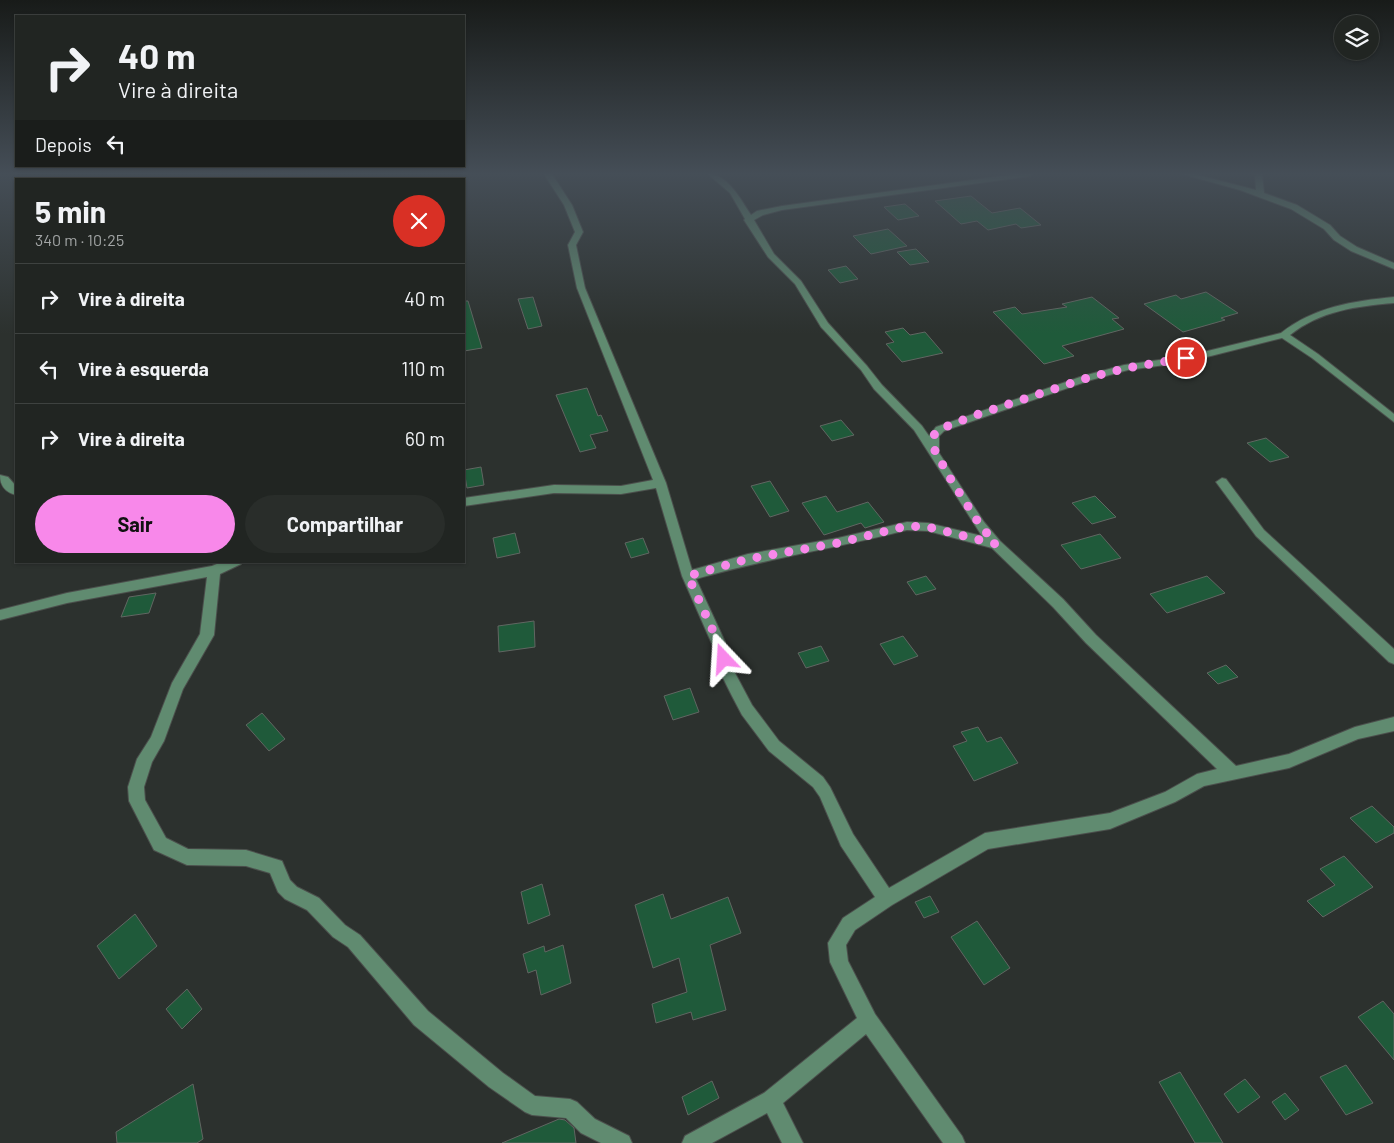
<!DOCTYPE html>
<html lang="pt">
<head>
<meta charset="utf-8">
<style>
  :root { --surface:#212522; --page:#292d2a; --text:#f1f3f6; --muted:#a2a5a5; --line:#3e4240; --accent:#f888ea }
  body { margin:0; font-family:Barlow,sans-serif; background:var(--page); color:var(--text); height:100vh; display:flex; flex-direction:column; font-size:19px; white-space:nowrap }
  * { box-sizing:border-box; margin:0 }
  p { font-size:16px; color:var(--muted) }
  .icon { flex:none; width:28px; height:28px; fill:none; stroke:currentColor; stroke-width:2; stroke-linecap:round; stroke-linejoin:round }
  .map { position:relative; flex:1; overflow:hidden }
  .sheet { position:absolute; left:15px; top:178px; width:450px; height:385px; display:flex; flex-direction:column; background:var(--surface); border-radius:0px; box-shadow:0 1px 4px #0004,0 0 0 1px var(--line) }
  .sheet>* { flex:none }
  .top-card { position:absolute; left:15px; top:15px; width:450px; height:152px; border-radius:0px; box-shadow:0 1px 4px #0004,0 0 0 1px var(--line); background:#212522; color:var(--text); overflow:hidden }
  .fabs { position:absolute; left:1334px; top:15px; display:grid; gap:10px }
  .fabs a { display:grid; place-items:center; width:45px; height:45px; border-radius:50%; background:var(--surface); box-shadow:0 1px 4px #0004,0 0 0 1px var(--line); font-size:25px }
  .pin { position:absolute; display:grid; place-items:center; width:42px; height:42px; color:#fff; margin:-21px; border:2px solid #fff; border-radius:50%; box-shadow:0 1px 5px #0007 }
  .me { position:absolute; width:55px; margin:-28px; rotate:340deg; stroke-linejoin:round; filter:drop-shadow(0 0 4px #0008) }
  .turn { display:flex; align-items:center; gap:18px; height:105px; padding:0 20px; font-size:22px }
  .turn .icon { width:65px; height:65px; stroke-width:2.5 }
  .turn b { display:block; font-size:35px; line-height:42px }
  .then { display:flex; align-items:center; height:48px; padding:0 20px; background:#0003; gap:10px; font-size:19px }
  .round { display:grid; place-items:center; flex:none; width:52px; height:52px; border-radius:26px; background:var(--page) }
  .headline { display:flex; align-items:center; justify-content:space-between; height:85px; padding:0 20px }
  h1 { font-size:30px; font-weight:700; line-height:38px }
  .action { display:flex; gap:10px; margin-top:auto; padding:10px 20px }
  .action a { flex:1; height:58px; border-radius:30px; background:var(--accent); color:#111; font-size:20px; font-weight:700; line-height:58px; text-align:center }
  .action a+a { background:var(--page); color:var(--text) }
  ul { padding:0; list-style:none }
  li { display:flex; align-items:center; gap:15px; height:70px; padding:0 20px; border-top:1px solid var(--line) }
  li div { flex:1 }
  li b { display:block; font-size:19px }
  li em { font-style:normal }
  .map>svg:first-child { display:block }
  .building { fill:#1f5a3a; stroke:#616662 }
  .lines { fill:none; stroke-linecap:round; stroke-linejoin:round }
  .minor-casing { stroke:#4b4f4c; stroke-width:2 }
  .minor { fill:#608b70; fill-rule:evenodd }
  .route { stroke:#f888ea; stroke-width:9; stroke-dasharray:0 16.2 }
</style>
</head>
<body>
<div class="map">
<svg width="1394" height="1143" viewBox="0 0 1394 1143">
  <rect width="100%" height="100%" fill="#2c312e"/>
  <g class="building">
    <polygon points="971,196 992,213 1020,208 1041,225 1021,228 1016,224 988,230 977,221 961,224 935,201"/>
    <polygon points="905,204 919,216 898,220 884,207"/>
    <polygon points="888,229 907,246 871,254 853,236"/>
    <polygon points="916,249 929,262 910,265 897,252"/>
    <polygon points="846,266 858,279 840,283 828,270"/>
    <polygon points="1206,292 1238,313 1221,318 1225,320 1183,332 1144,304 1176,295 1181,299"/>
    <polygon points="533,297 542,326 528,329 518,299"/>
    <polygon points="1092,297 1119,318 1112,319 1124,329 1062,346 1074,356 1044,364 993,312 1015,307 1022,314 1067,307 1062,304"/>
    <polygon points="464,301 468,301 482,348 464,351"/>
    <polygon points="903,328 910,335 925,332 943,353 902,362 886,344 894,342 885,332"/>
    <polygon points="587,388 598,416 601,415 608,431 590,435 596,448 580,452 556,395"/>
    <polygon points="841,420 854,435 832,441 820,426"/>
    <polygon points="1266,438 1289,457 1270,462 1247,443"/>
    <polygon points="481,467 484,485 467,488 464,470"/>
    <polygon points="770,481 789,511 770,517 751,486"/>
    <polygon points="826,496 837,512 868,502 884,522 865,528 861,523 824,535 802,503"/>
    <polygon points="1095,496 1116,517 1092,524 1072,503"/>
    <polygon points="515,533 520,553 497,558 493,538"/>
    <polygon points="1100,534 1121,558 1081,569 1061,545"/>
    <polygon points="643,538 649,553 631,558 625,543"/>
    <polygon points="926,576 936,589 916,595 907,582"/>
    <polygon points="1207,576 1225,593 1167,613 1150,594"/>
    <polygon points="156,593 149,613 121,617 129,597"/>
    <polygon points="534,621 535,647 499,652 498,626"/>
    <polygon points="903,636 918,656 894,665 880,644"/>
    <polygon points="821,646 829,661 806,668 798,653"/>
    <polygon points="1226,665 1238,677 1218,684 1207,673"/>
    <polygon points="690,688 699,712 673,720 664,696"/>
    <polygon points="262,713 285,739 269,751 246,725"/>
    <polygon points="978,727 987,742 1001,737 1018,763 974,781 953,746 967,741 961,732"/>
    <polygon points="1372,806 1394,827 1394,833 1376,843 1350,818"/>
    <polygon points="1344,856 1373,887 1323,917 1307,901 1335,885 1320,869"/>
    <polygon points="542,884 550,915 528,924 521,892"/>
    <polygon points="663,894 671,919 728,897 741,933 710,945 726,1010 693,1020 691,1012 656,1023 652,1004 687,992 679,958 653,968 635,905"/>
    <polygon points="930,896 939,912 924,918 915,902"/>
    <polygon points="135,914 157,946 119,979 97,946"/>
    <polygon points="977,921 1010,968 984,985 951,937"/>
    <polygon points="563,945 571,983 541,995 536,970 528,973 523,954 544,946 545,952"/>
    <polygon points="187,989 202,1009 182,1029 166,1009"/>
    <polygon points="1383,1001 1394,1014 1394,1060 1358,1017"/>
    <polygon points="1346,1065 1373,1103 1346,1115 1320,1077"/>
    <polygon points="1180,1072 1202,1108 1223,1143 1195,1143 1159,1082"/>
    <polygon points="1245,1079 1260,1097 1238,1113 1224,1094"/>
    <polygon points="712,1081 719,1098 688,1115 682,1097"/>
    <polygon points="193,1084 203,1139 197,1143 117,1143 116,1132"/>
    <polygon points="1285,1093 1299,1110 1285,1120 1272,1102"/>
    <polygon points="559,1119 565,1120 574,1128 576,1143 502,1143"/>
  </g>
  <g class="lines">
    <g class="minor-casing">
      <g id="minor">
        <path d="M544,174H552L572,205L583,232L576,245L585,288L666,483L692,570L748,554L838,538L907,522L928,523L982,536L914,430L874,389L861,370L821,327L795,284L768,257L744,220L745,219L730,193L708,174C728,174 741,200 751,215L757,211L782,206L1016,174H1033L1030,176L782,210L763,215L754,220L774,254L801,281L828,323L867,366L882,385L922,426L929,436L936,427L1083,376L1124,365L1187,356L1281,333C1314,307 1353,301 1394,297V303C1357,306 1320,311 1290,335L1318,354L1394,414V422L1312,358L1282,338L1187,362L1128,370L1091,380L944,431L939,436V453L984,522L1000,541L1063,599L1096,635L1236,766L1289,754L1355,727L1394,717V731L1358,739L1289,768L1204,786L1175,802L1110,829L988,849L892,905L855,930L846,945L848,961L875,1014L962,1136L965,1143H943L866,1034L783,1103L803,1143H782L767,1113L712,1143H682L685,1136L764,1093L857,1018L830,962L828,943L843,918L875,897L841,846L820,797L813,787L769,751L742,715L732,696L721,674L712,644L682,576L656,488L621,494L554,493L464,506V498L554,485L621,486L653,480L577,288L568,245L575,232L564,205ZM907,530L928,531L992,548L1053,607L1086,643L1217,769L1197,774L1165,792L1110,813L985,833L889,888L853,834L830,787L823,777L779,741L752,705L735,673L726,644L696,579C765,559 837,548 907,530Z"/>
        <polygon points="1182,174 1194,174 1256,190 1255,174 1262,174 1264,193 1297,205 1330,225 1340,236 1357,247 1394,263 1394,269 1351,251 1334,240 1324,229 1291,209 1240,190"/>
        <path d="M0,475L8,477L16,486V495C5,492 0,486 0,475Z"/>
        <polygon points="1222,478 1226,479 1264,530 1394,649 1394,664 1389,662 1256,536 1216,482"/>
        <polygon points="224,561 243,561 241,564 220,574 214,635 183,689 164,741 152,762 144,787 145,800 166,838 188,849 246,850 282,861 290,880 297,887 319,898 345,925 360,935 428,1011 503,1073 535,1096 570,1099 577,1102 595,1119 629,1136 632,1143 601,1143 581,1133 566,1118 532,1115 525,1112 489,1087 414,1025 348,947 333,937 307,910 285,899 278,892 270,873 246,866 187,865 154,850 129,801 128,787 137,759 151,737 172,683 200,634 207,577 67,603 0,620 0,610 67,593 212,566"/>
      </g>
    </g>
    <use href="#minor" class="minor"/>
  </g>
  <linearGradient id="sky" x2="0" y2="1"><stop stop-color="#181b19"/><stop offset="0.52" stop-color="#454e57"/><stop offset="1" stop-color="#454e57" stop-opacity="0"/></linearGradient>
  <rect width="1394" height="334" fill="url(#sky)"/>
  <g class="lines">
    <polyline class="route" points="724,659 719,644 688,576 748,559 838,543 907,526 928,527 996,544 980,525 950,478 935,451 934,435 940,429 976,415 1087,378 1127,368 1186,358"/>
  </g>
</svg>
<div class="fabs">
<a><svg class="icon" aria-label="layers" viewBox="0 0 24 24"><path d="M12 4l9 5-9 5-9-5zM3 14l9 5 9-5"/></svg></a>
</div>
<div class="pin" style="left:1186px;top:358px;background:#d93025"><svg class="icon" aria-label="arrive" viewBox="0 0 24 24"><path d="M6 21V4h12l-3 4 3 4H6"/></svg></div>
<svg class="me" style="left:724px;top:659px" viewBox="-20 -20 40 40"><path d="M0-17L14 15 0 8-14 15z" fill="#f888ea" stroke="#fff" stroke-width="4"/></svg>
<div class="top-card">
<div class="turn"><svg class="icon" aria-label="right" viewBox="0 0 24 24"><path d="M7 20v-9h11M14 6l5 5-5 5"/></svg><div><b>40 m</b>Vire à direita</div></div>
<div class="then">Depois<svg class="icon" aria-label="left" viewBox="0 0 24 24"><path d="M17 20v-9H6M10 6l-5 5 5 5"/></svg></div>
</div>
<section class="sheet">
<div class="headline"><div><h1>5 min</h1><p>340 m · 10:25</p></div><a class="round" style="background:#d93025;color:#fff"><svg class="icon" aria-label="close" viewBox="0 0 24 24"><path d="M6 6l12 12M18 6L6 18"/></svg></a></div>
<ul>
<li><svg class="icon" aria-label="right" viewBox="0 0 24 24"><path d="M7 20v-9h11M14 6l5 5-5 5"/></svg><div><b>Vire à direita</b></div><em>40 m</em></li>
<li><svg class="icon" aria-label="left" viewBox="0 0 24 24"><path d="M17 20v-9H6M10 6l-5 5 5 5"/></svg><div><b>Vire à esquerda</b></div><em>110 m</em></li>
<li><svg class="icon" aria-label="right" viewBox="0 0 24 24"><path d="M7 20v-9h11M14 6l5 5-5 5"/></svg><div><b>Vire à direita</b></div><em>60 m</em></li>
</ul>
<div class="action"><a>Sair</a><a>Compartilhar</a></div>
</section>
</div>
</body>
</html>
